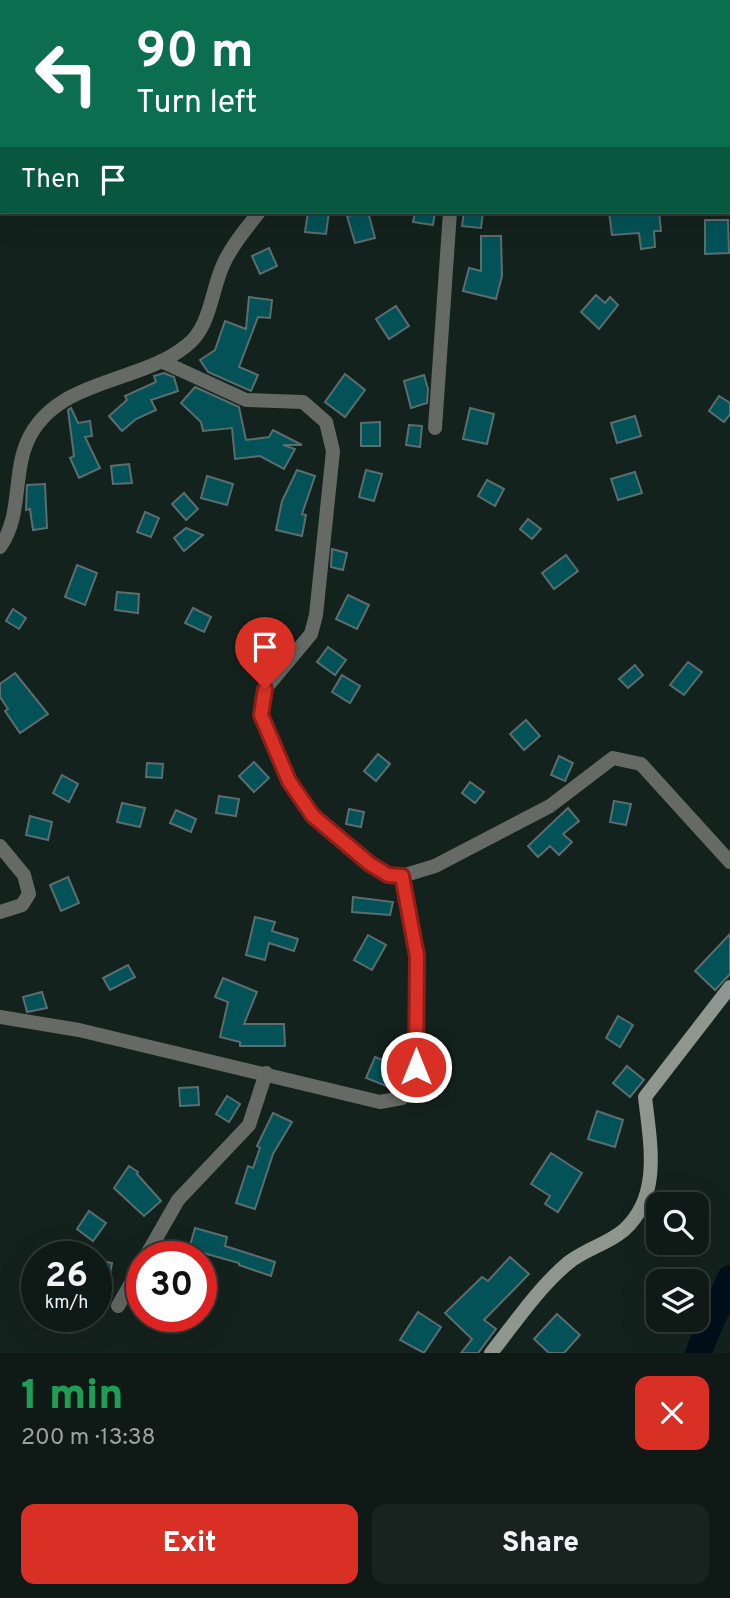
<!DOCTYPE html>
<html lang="en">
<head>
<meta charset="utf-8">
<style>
  :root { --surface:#0f1a16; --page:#18231f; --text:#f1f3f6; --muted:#9ba1a1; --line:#2f3835; --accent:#d93025 }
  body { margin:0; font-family:Overpass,sans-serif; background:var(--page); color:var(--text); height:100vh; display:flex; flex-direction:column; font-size:26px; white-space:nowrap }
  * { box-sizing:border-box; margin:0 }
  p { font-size:23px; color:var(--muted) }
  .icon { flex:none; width:38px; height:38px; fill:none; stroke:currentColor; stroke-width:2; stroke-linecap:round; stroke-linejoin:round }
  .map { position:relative; height:1353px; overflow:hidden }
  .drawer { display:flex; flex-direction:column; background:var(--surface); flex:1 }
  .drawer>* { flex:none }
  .banner { position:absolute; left:0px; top:0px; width:732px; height:214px; box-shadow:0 7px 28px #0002,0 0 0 2px var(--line); background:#0b6e4f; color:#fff; overflow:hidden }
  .controls { position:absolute; left:646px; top:1192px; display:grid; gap:14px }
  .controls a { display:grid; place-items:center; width:63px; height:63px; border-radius:14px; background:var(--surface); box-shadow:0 7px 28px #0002,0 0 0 2px var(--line); font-size:35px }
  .speed { position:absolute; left:21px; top:1241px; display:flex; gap:14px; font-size:35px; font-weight:700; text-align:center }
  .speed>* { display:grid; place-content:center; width:91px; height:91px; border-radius:50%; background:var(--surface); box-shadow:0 7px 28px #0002,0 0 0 2px var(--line); line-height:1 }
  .speed small { font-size:18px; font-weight:400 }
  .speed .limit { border:10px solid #d22; background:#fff; color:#111 }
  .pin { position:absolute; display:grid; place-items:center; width:60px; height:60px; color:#fff; margin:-72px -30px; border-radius:50% 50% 50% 0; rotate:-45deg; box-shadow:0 0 7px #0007 }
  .pin .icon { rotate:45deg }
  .me { position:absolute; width:77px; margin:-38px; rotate:0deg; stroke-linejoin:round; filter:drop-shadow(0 0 5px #0008) }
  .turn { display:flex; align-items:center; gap:24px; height:147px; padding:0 21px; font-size:32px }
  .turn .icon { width:91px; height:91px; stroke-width:2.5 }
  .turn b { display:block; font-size:49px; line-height:60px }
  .then { display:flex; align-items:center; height:66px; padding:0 21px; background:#0003; gap:14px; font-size:26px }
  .round { display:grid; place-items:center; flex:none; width:74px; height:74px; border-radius:14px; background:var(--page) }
  .head { display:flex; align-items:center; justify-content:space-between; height:119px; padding:0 21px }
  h1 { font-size:42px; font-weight:800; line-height:52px; color:#1e9e55 }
  .action { display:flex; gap:14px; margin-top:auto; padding:14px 21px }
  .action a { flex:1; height:80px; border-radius:14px; background:var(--accent); color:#fff; font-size:28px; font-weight:800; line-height:80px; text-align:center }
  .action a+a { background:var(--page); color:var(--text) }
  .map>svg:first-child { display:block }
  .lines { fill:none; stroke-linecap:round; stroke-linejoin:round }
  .stream { stroke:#445158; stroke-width:4.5 }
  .river { stroke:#000f1b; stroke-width:26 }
  .building { fill:#035257; stroke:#5b6d6e; stroke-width:2 }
  .street { stroke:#666a65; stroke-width:14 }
  .secondary { stroke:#8f968d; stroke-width:14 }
  .route-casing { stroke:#8d1f18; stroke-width:18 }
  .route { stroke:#d93025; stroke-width:12 }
</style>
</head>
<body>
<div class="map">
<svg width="730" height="1353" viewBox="0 0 730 1353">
  <rect width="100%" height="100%" fill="#14221d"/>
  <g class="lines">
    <polyline class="stream" points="723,1288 730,1290"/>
    <polyline class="river" points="698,1353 730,1278"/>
  </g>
  <g class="building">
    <polygon points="308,212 329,212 326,234 305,232"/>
    <polygon points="368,212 375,238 355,243 347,216"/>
    <polygon points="415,212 435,212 433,225 413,222"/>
    <polygon points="464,212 483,212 481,228 462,226"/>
    <polygon points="609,212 659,212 661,231 654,231 655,247 641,249 639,233 612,235"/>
    <polygon points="705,220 728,220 729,253 705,254"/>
    <polygon points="481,236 501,236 502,276 496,299 463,291 469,268 481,271"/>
    <polygon points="269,248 277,266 260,274 252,256"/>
    <polygon points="596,295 605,303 610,297 618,305 599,329 581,312"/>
    <polygon points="249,297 272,300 270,318 258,317 239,367 258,375 251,391 208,372 200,360 215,350 225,321 246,329"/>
    <polygon points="396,306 409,326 389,339 376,319"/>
    <polygon points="164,373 174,377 178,391 151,400 156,410 136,419 122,431 109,416 127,400 125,396 156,382 154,376"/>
    <polygon points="345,374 365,390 345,417 325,402"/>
    <polygon points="424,375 428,389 427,403 411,408 404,381"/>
    <polygon points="195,387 239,407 246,440 269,437 273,430 302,445 283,445 295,449 284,469 260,456 235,459 232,428 203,431 201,422 181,403"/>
    <polygon points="719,396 730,403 730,414 724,422 709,411"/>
    <polygon points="71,408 78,423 90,421 92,436 85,437 100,468 79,478 70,458 74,456 68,410"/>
    <polygon points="470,408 494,414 487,444 463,439"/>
    <polygon points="635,416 641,436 617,443 611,423"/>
    <polygon points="380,422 380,446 361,446 361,423"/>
    <polygon points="409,425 422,426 420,447 406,445"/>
    <polygon points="129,464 132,483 113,484 111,466"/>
    <polygon points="297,470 315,476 302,514 306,515 302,536 276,530 282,501"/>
    <polygon points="366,470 382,474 374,501 359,497"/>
    <polygon points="635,472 642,493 618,500 611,479"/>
    <polygon points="207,476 233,484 227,505 201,498"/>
    <polygon points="487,480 504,489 495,506 478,496"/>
    <polygon points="45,484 47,528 33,530 30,509 26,510 27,485"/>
    <polygon points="184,493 198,509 186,520 172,504"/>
    <polygon points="145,512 159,518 151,537 137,532"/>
    <polygon points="528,519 541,529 532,539 520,529"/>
    <polygon points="186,528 203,535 184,551 174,538"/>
    <polygon points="332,549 347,553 343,570 331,567"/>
    <polygon points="566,555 578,571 554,589 542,573"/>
    <polygon points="77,565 97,573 85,605 65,597"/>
    <polygon points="117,592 139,594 138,613 115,610"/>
    <polygon points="348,595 369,605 357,629 336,619"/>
    <polygon points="193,608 211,617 204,632 185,623"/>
    <polygon points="13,609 26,618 19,629 6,621"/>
    <polygon points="256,628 268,633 260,654 247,649"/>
    <polygon points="328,647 346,660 335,675 317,662"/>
    <polygon points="688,662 702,672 684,695 670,685"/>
    <polygon points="635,665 643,675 628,688 619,679"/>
    <polygon points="15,673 48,714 20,733 5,711 8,709 0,697 0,684"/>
    <polygon points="342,675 360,686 350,703 332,692"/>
    <polygon points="526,720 540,736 524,750 510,734"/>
    <polygon points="378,754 390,764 376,781 364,771"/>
    <polygon points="559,756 573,763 565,781 551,775"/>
    <polygon points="254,762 269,778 254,792 239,776"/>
    <polygon points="147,763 163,764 162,778 146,777"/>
    <polygon points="62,775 78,784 69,802 53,793"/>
    <polygon points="470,782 484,792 475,803 462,793"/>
    <polygon points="219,796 239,799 236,816 216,813"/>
    <polygon points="614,801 631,804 626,825 610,822"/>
    <polygon points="122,803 145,808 140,827 117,822"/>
    <polygon points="568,808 579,821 563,834 572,842 559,855 550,846 538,857 528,846"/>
    <polygon points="349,809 364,812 361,827 346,824"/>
    <polygon points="176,810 196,819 191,832 170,823"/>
    <polygon points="30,816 52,822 48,840 26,835"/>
    <polygon points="68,877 79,903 61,911 50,885"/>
    <polygon points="353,897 393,902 390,915 352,912"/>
    <polygon points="255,917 275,922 272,931 298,939 294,951 269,943 265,960 246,955"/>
    <polygon points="730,934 730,974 715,990 695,971"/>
    <polygon points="368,935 386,945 372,970 354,960"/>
    <polygon points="128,965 135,977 110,990 103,978"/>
    <polygon points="223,978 257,992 244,1024 284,1024 285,1046 240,1046 240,1042 220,1037 228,1002 215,997"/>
    <polygon points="42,992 47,1008 27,1012 23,997"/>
    <polygon points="618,1016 633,1025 620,1047 606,1038"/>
    <polygon points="375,1057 398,1066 389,1087 366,1078"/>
    <polygon points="627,1066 644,1080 630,1097 613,1083"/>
    <polygon points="198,1087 199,1105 180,1106 179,1088"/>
    <polygon points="227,1096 240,1104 229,1122 216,1114"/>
    <polygon points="597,1111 623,1120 615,1147 588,1139"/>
    <polygon points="273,1113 292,1122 273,1154 255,1209 236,1203 248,1166 253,1168 260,1148 257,1146"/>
    <polygon points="551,1153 582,1173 558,1212 545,1204 550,1196 531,1184"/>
    <polygon points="129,1166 138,1172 137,1174 161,1201 144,1216 114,1188"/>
    <polygon points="89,1211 106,1223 93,1241 77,1229"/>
    <polygon points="195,1228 227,1237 225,1246 275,1262 271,1276 239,1265 239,1263 189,1249"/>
    <polygon points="510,1257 529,1274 484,1320 496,1329 478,1353 461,1353 472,1339 445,1313 482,1277 488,1281"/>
    <polygon points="96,1260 112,1263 109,1280 96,1278"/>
    <polygon points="418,1312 441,1327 424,1353 400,1340"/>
    <polygon points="557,1314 580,1335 564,1353 549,1353 534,1339"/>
  </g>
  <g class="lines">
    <g class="street">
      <polyline points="247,2 250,0"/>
      <polyline points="161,361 246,400 303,402 326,422 333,451 316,615 311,634 265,689 261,715 289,781 313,816 370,864 389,875 402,876 435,866 550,806 613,758 641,764 730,862"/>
      <polyline points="435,428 450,212"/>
      <path d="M0,547C24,513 11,469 31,434C63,378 140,383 186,346C211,327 211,291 223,265C231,246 247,228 259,212"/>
      <polyline points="0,846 24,875 29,894 22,905 0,912"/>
      <polyline points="0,1017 79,1030 380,1102 402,1098 416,1067 417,956 402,876"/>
      <polyline points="146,1256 178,1200 249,1125 266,1073"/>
      <polyline points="118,1306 142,1264"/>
    </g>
    <path class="secondary" d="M491,1353C515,1323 538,1288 568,1263C585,1249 608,1244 624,1230C662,1196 650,1142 645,1097L730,987"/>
  </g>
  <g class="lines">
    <g class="route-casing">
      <polyline id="route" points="265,689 261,715 289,781 313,816 370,864 388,875 402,876 417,956 416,1067"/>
    </g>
    <use href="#route" class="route"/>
  </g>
</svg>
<div class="controls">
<a><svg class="icon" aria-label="search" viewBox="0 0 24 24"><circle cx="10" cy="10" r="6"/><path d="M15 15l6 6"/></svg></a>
<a><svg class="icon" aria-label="layers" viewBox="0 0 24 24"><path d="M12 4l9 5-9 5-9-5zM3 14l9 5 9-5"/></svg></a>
</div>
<div class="speed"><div>26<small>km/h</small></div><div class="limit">30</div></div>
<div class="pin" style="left:265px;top:689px;background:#d93025"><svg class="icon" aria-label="arrive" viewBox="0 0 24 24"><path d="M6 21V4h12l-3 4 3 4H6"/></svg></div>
<svg class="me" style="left:416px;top:1067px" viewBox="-20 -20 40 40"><circle r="17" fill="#d93025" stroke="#fff" stroke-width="3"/><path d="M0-11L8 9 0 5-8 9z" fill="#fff"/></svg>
<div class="banner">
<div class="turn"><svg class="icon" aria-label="left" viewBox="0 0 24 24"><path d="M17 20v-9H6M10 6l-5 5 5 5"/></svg><div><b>90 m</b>Turn left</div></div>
<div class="then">Then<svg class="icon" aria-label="arrive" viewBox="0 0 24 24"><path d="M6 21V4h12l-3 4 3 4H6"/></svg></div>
</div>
</div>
<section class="drawer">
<div class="head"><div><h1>1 min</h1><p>200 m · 13:38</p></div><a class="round" style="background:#d93025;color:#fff"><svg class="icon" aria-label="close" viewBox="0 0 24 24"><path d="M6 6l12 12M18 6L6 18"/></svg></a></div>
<div class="action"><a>Exit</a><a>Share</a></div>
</section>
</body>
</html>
